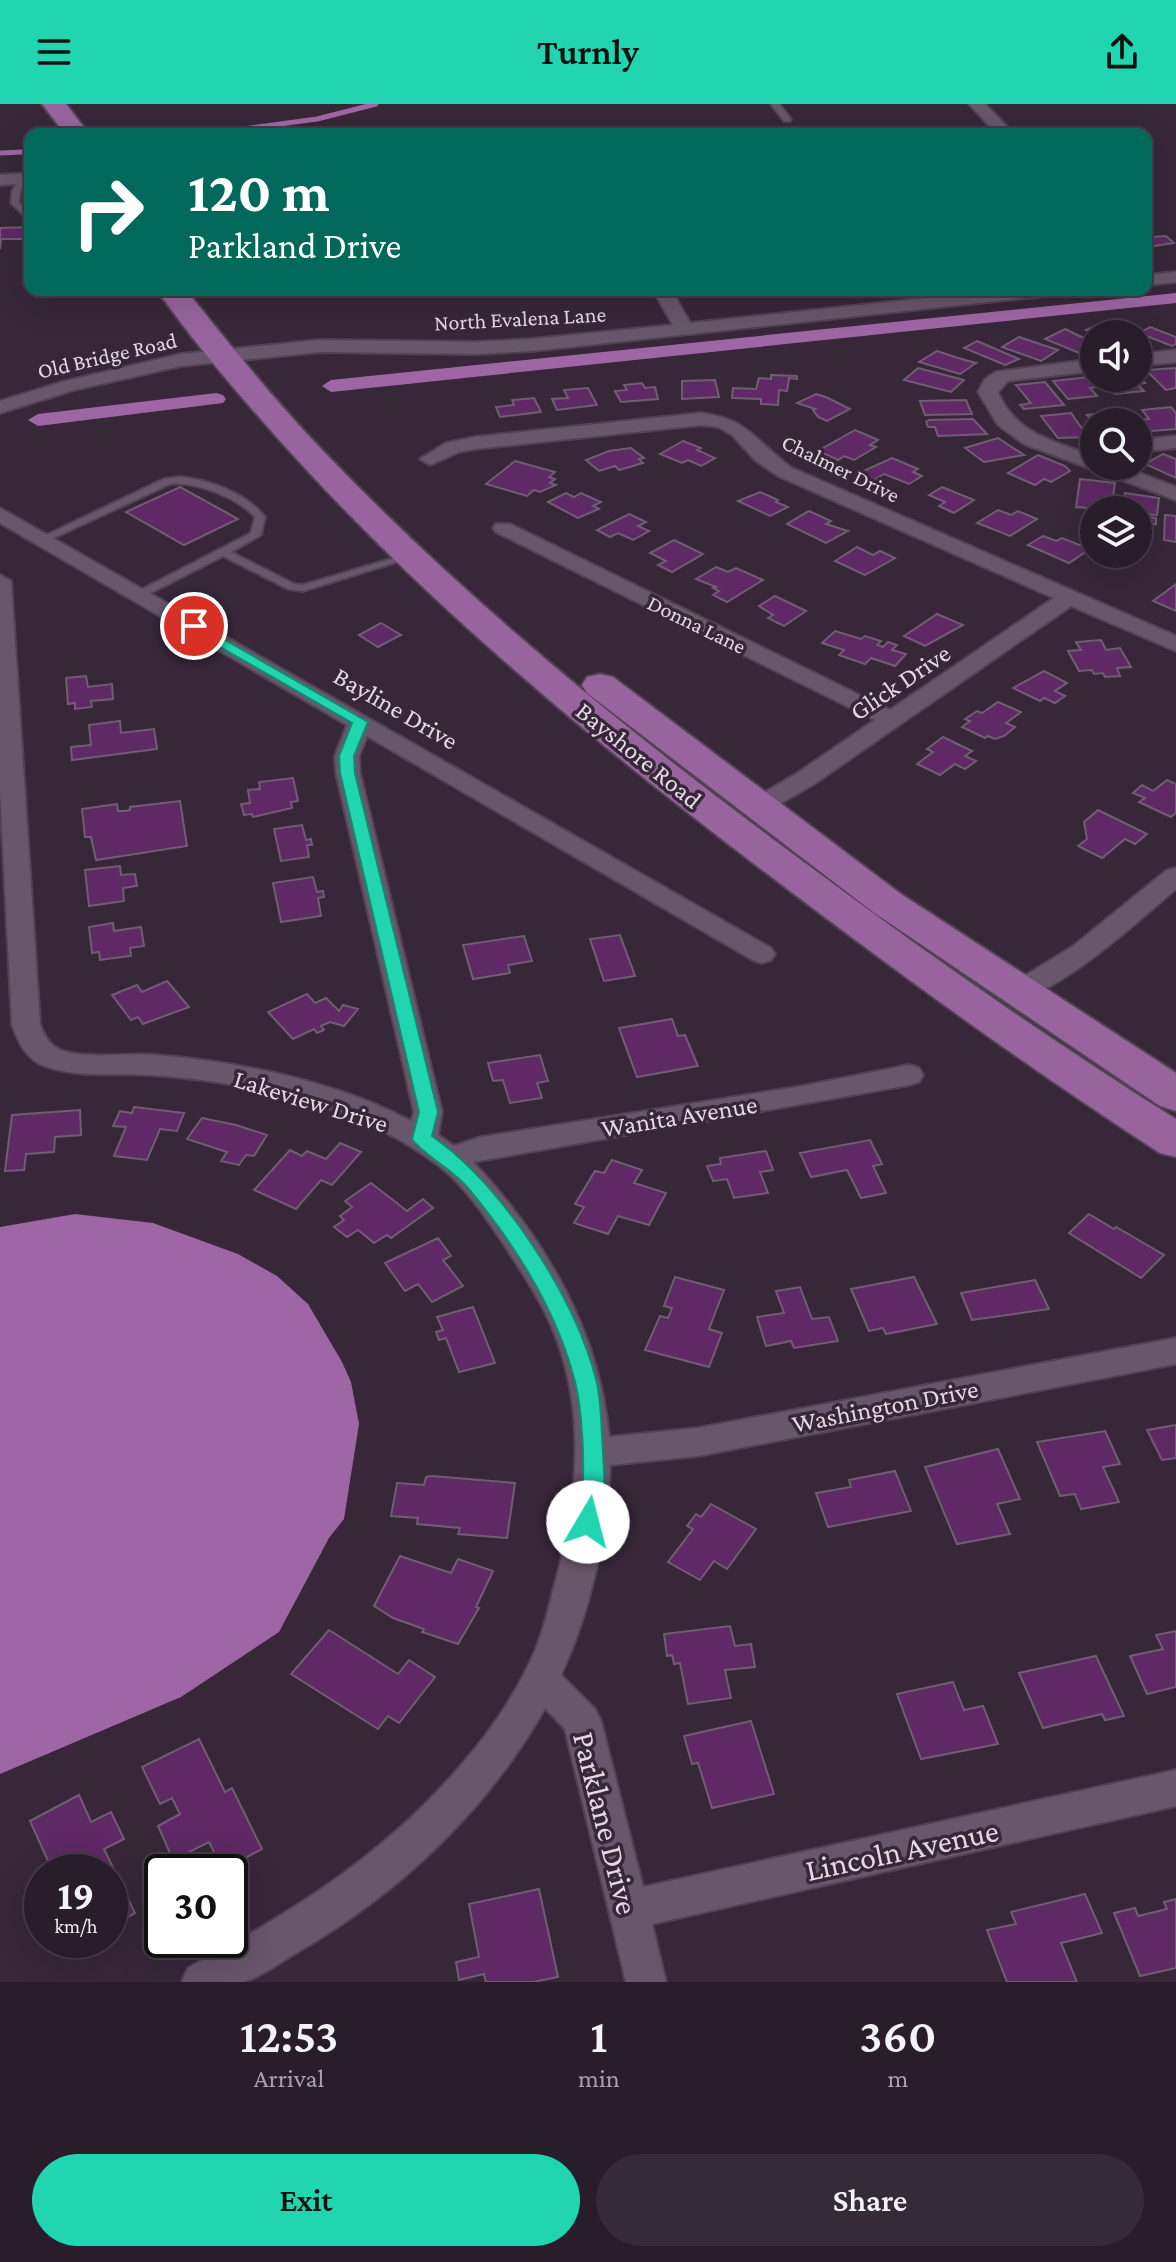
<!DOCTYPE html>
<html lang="en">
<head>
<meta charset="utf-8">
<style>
  :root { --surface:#291d2b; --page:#352a37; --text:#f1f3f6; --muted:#a5a2a9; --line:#453b47; --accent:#20d5b0 }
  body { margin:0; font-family:"Crimson Pro",serif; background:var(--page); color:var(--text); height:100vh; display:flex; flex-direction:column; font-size:30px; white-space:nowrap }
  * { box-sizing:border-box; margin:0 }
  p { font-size:26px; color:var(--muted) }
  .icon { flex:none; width:44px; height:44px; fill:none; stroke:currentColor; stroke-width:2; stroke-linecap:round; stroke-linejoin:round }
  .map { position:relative; height:1878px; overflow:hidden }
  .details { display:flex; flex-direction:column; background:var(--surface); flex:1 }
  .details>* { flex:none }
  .banner { position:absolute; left:24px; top:24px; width:1128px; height:168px; border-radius:16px; box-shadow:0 8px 32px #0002,0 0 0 2px var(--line); background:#00695c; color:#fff; overflow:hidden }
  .controls { position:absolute; left:1080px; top:216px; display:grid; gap:16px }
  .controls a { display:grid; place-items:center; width:72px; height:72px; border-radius:50%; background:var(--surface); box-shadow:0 8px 32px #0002,0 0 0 2px var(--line); font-size:40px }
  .speed { position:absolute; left:24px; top:1750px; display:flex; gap:16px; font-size:40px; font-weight:700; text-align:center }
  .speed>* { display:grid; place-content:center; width:104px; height:104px; border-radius:50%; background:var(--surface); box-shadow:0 8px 32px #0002,0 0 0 2px var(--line); line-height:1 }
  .speed small { font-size:20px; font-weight:400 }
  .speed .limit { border:4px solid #111; border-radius:12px; background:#fff; color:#111 }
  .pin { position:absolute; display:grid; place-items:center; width:68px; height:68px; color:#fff; margin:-34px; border:4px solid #fff; border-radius:50%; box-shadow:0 2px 8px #0007 }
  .me { position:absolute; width:88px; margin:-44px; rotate:8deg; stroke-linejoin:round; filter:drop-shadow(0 0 6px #0008) }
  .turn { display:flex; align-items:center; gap:28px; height:168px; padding:0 32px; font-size:36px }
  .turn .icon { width:104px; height:104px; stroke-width:2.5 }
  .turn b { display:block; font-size:56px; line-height:68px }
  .eta { display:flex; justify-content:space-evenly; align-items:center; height:136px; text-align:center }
  .eta b { font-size:48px; font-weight:600; line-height:56px }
  .cta { display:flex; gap:16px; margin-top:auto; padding:16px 32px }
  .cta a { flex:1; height:92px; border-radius:48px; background:var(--accent); color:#111; font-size:32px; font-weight:600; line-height:92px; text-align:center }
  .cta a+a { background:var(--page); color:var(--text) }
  header { display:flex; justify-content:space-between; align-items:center; height:104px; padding:0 32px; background:var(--accent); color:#111; font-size:36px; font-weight:600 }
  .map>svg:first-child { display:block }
  .water { fill:#9f66a5 }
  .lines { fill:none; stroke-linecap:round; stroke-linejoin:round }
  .stream { stroke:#9f66a5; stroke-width:5 }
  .canal { fill:#9f66a5; fill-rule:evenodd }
  .building { fill:#5e2964; stroke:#6f5d71; stroke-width:2 }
  .service-casing { stroke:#514353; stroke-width:4 }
  .minor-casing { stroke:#514353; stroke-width:4 }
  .primary-casing { stroke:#514353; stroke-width:4 }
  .service { fill:#68566a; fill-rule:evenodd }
  .minor { fill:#68566a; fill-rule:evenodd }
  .primary { fill:#97649d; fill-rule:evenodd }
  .route { fill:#20d5b0; stroke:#158a72; stroke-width:2 }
  .labels { text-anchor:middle; stroke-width:7; stroke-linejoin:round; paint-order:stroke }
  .far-street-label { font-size:22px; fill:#e3d8e4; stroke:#372739 }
  .street-label { font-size:26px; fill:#e3d8e4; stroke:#372739 }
  .near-street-label { font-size:32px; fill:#e3d8e4; stroke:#372739 }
</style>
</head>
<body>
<header><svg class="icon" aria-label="menu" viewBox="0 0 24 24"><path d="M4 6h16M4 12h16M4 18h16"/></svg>Turnly<svg class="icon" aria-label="share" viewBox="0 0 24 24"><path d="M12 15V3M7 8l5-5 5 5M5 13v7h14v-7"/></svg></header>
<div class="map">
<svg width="1176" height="1878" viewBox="0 0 1176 1878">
  <rect width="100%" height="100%" fill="#372739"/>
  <polygon class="water" points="75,1110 153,1119 238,1150 277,1172 308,1200 342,1258 351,1278 359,1320 344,1415 329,1434 279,1528 181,1593 0,1670 0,1123"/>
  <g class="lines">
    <g class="stream">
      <polyline points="205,30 317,15 376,0"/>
      <polyline points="0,49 22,48"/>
    </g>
    <g class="canal">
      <polygon points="1176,189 1176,199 331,288 322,282 331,276"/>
      <polygon points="216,289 223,291 226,295 223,299 38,322 28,316 38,310"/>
    </g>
  </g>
  <g class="building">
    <polygon points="30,123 30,135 1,135 0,145 0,124"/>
    <polygon points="1146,128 1152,133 1166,132 1174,139 1146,143"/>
    <polygon points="1096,222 1108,224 1124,230 1096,230 1086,226"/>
    <polygon points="1150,223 1176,233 1176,240 1172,242 1139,229"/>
    <polygon points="1065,225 1094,239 1094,246 1084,251 1045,235"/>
    <polygon points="1019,233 1058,246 1041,257 1002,243"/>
    <polygon points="977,237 1019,255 1005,261 964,244"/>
    <polygon points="937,247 958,254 976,259 960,270 919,258"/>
    <polygon points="918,264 964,276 951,288 904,276"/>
    <polygon points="1176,264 1176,284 1166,286 1146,266"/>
    <polygon points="771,271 797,272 797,275 789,274 787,287 779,286 778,301 761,300 761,295 732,294 733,284 756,285 759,274 771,275"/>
    <polygon points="1138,271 1145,279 1137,280 1144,287 1115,290 1095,274 1138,274"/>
    <polygon points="1089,273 1098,283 1090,284 1097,292 1068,295 1053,277"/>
    <polygon points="715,276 719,293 682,295 682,277"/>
    <polygon points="1045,278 1064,301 1024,305 1020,301 1031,299 1016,281"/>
    <polygon points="642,279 645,284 655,283 658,295 621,298 615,287 627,286 624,281"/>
    <polygon points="588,284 597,301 557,306 552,295 568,294 564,286"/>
    <polygon points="816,290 826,293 850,305 827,317 818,313 813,306 815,305 797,299"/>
    <polygon points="534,294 541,308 500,313 496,303 514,301 512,296"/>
    <polygon points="966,296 972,310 925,311 920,297"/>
    <polygon points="1171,303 1176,309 1176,325 1151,327 1141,316 1149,315 1142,306"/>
    <polygon points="1118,307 1127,318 1094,319 1087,311"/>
    <polygon points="1071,309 1088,333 1058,334 1041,312"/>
    <polygon points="973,315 987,330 938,332 935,323 928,323 926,318 929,316"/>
    <polygon points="855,326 878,336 870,341 876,343 854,356 844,352 838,356 818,347"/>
    <polygon points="998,334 1024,351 984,358 965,344"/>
    <polygon points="683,337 701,344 697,346 715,354 701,362 688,356 682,359 660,350"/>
    <polygon points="631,344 644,354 639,355 643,359 619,366 615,362 599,367 586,356 609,347"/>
    <polygon points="1163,350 1176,355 1176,374 1145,360"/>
    <polygon points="1038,351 1065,362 1070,367 1051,378 1044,375 1035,381 1008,369"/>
    <polygon points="892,354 918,365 913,368 922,372 909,380 884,370 874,376 859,369"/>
    <polygon points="515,357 555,368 549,373 555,375 550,379 556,381 540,388 534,386 527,392 486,380"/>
    <polygon points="1080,375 1115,379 1111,406 1076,403"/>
    <polygon points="180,383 238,415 184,441 126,408"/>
    <polygon points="942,383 974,396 954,409 939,402 945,398 929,391"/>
    <polygon points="760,388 778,396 776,398 788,403 770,412 738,397"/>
    <polygon points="566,389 574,393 581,389 601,398 593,402 599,405 578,414 548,398"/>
    <polygon points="1125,389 1159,394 1157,411 1146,410 1146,413 1156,414 1156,420 1138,421 1138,406 1124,406"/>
    <polygon points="998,406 1011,411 1018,407 1037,415 1010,432 977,419"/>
    <polygon points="809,407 831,417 826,420 848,427 826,439 787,420"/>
    <polygon points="629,410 646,418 638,422 649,427 633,436 618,429 610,433 597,426"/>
    <polygon points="1165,411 1176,412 1176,438 1164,436"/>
    <polygon points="1043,432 1056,437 1062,434 1090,445 1069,459 1028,441"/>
    <polygon points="674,436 703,450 672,468 658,461 666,457 650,449"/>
    <polygon points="857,443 873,451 880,447 895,454 865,471 835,457"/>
    <polygon points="716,463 728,468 736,464 763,476 727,498 713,491 719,487 713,484 716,483 696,475"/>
    <polygon points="1176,480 1176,507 1153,497"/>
    <polygon points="775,492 806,507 784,522 768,514 773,511 759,502"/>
    <polygon points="937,510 963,521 925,542 904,532"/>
    <polygon points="381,519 401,531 378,543 359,531"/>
    <polygon points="835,527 861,535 865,532 881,537 877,541 883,543 888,538 897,541 892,546 906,550 895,562 871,554 865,560 839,551 844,546 822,539"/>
    <polygon points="1101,536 1106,546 1120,544 1131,563 1117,564 1120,572 1105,573 1103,569 1094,570 1092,566 1079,567 1068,547 1081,546 1076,538"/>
    <polygon points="1044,567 1067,579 1055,587 1065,592 1055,599 1044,594 1040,597 1013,584"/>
    <polygon points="86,572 88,583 112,580 113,595 91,597 92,603 75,605 75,599 68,600 66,574"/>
    <polygon points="998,598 1021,608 1006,619 1015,623 1004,632 995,635 988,632 985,634 962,623 970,617 965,615 977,607 982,609"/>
    <polygon points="120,617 121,629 154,625 157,645 72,656 71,643 91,641 89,621"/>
    <polygon points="943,633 972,647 965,652 976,657 965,665 955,660 940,671 917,660 933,648 927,645"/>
    <polygon points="293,674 298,697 291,698 292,704 253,713 252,710 244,711 241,700 250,699 248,686 260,685 259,678"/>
    <polygon points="1167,676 1176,680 1176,709 1171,713 1139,698 1145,694 1133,689 1142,681 1153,687"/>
    <polygon points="180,697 187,742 96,756 91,733 85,733 82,705 117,700 118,707 125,707 130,706 130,703"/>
    <polygon points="1098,706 1147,730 1135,740 1125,735 1102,754 1078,742 1087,735 1084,718"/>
    <polygon points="302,721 306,736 311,735 312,741 307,741 309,753 281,757 274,725"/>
    <polygon points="120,762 121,771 135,770 137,782 123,784 124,797 89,802 85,766"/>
    <polygon points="313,773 317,788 323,787 324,793 318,794 321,812 281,818 273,779"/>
    <polygon points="113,819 114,827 141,823 144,842 130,844 131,852 100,856 99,848 92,849 89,823"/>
    <polygon points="620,831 635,872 604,877 590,835"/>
    <polygon points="524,832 532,857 508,861 510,869 473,875 463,841"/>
    <polygon points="167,877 189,903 143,920 138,913 131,916 112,891 137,881 142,888"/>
    <polygon points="307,890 315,899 326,894 339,907 343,901 358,905 344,922 330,918 321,922 324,926 317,929 314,925 293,935 268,908"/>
    <polygon points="672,915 678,932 685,931 698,962 637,973 619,924"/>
    <polygon points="540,951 548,977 537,979 542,994 510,999 503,976 493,977 488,959"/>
    <polygon points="134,1003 184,1009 177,1027 160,1025 147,1056 114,1052 126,1023 113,1022 120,1007 132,1009"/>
    <polygon points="80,1006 81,1031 55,1033 54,1048 26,1050 24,1066 5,1067 12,1011"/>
    <polygon points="202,1014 236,1021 267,1031 254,1052 246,1051 239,1061 221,1057 227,1048 187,1035"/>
    <polygon points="870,1036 882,1060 873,1062 886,1089 861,1094 847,1066 811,1073 800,1049"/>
    <polygon points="340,1039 361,1048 332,1081 321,1076 296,1105 254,1086 290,1046 302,1052 307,1047 326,1055"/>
    <polygon points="766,1047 773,1066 760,1068 768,1089 734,1094 727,1075 713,1077 707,1062 721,1060 720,1054"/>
    <polygon points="612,1056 642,1066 634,1079 666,1089 649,1121 618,1112 608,1130 574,1119 584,1103 575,1100 595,1067 604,1069"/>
    <polygon points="371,1079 407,1107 423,1095 433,1104 391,1134 387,1131 374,1139 358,1126 347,1133 334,1123 344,1116 340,1112 352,1103 345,1097"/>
    <polygon points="1089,1110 1114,1125 1116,1123 1164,1151 1141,1174 1069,1129"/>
    <polygon points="438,1134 451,1152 443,1156 463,1182 432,1198 418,1180 405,1187 385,1159"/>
    <polygon points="675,1173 724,1186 709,1225 722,1229 709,1263 645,1246 660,1212 668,1214 672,1204 664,1202"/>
    <polygon points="914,1173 937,1220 886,1230 883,1224 869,1227 851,1185"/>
    <polygon points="1035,1176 1049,1205 972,1216 961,1189"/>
    <polygon points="800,1183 812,1215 829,1213 838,1237 794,1244 791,1237 766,1242 757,1213 784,1209 776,1187"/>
    <polygon points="473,1203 495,1259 459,1268 446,1234 439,1236 436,1228 443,1226 437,1213"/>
    <polygon points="1176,1321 1176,1354 1162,1356 1147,1326"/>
    <polygon points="1105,1327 1120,1360 1103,1363 1119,1398 1081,1405 1075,1390 1060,1392 1037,1338"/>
    <polygon points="998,1345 1020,1395 997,1400 1010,1430 957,1440 925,1363"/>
    <polygon points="895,1367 911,1407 828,1423 816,1389 851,1383 849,1376"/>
    <polygon points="432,1372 515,1379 507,1434 458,1430 460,1424 417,1420 418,1414 391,1412 397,1379 424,1381 426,1373"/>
    <polygon points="711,1400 756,1425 727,1465 714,1457 700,1476 668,1458 693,1425 687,1422 696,1410 701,1413"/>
    <polygon points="400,1452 451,1469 458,1455 493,1467 476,1503 479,1504 458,1540 422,1528 424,1525 393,1514 374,1502"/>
    <polygon points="730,1522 735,1542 751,1540 755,1563 725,1566 731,1594 688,1600 680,1559 674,1560 672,1551 667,1552 664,1530"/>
    <polygon points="329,1526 398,1570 409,1556 435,1573 399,1619 388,1612 378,1625 291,1570"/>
    <polygon points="1176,1527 1176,1583 1147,1590 1130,1552 1163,1545 1156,1531"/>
    <polygon points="1096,1552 1124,1612 1105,1616 1102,1610 1043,1624 1019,1569"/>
    <polygon points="953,1578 964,1606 983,1602 998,1640 921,1655 897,1590"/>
    <polygon points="751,1617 774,1690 712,1704 698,1659 692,1660 684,1632"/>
    <polygon points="199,1635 225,1688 232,1684 262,1745 223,1766 209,1738 173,1756 158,1722 180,1710 172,1694 160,1700 142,1663"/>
    <polygon points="79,1691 91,1718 111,1708 124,1735 104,1745 135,1809 110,1823 110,1768 53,1768 30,1717"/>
    <polygon points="539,1785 558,1873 533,1878 486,1878 484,1870 459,1876 456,1858 479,1853 469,1800"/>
    <polygon points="1085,1790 1102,1829 1061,1839 1077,1878 1007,1878 987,1826 1016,1820 1011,1808"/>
    <polygon points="1176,1795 1176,1864 1140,1872 1114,1809 1135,1804 1138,1812 1167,1805 1164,1798"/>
    <polygon points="42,1799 42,1836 62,1836 46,1845 29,1806"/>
  </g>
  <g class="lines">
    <g class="service-casing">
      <g id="service">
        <polygon points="771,0 779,0 791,15 790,17 784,17"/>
        <polygon points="24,72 28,74 20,88 19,99 30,110 29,116 11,99 12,88 21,72"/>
        <path d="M179,373C208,375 247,390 265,413L261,431L231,448L294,480L303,481L411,449L416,452L303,487L288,485L223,452L143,493H135V489L251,429L255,413C238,394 196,377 170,380L47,437L43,438L38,435L164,375Z"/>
      </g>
    </g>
    <g class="minor-casing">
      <g id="minor">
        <polygon points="969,0 985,0 1014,30 997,30"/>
        <polygon points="30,69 30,79 0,81 0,71"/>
        <polygon points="1176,168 1176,178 1146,181 1146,171"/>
        <polygon points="653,186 671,186 690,219 1004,186 1063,186 1054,191 532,247 475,250 320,248 181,262 74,286 0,309 0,297 62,278 181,250 320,236 475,238 532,235 673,221"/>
        <polygon points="1176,246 1176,258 1138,262 1138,250"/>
        <path d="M1094,255V267L1008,277L998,288C1015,330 1055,338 1094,352V362H1121L1176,383V396L1024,340L998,321L978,288L985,275L996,268Z"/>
        <path d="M701,309C751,316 754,337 792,364L1176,532V547L1071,502L814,680L766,708H748L745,703L748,698L796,670L875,616L496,428L493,424L496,420H510L890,606L1054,494L778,372L755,356L732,331L719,323L701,321L475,345L459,348L430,361L420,355L446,339L475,333Z"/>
        <polygon points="1176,332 1176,344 1138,348 1138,336"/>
        <path d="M0,404L771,844L775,850L771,856L762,859L753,856L367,632L359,652L360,669L442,1008L438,1031L454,1042L481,1033L803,982L909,961L919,964L923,971L919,978L909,981L473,1058C545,1134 600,1228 609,1333L698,1324L1176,1234V1260L698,1352L610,1361C608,1430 590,1508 561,1571L595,1605L601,1617L643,1783L1176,1666V1702L652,1820L666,1878H626L565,1625L545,1604C487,1707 398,1790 296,1849C280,1858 260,1874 242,1878C224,1878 200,1878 182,1878L188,1864C288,1811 380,1754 455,1668C485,1635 511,1598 530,1558C541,1536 547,1511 553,1487C576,1405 587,1321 558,1239C546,1204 525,1173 505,1142C486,1114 466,1083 439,1062C361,1001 249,978 152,971C116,968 76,975 42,961C26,954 17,936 12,920L0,686V471L11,477L40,920C44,932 50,943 63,947C92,955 126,949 155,951C240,958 335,977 411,1017L414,1008L336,669L335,652L347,621L0,419Z"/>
        <path d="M1176,764V785C1146,810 1046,903 1010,893L1006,887L1010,881L1072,843L1167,766Z"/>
      </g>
    </g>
    <g class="primary-casing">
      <g id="primary">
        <polygon points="42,0 66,0 89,30 65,30"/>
        <path d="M157,186H186C231,242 276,298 325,349C475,505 643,640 816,767C933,854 1053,938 1176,1015V1053L1160,1049C1021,959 888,862 757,762C582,629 412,487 266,321C228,278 190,233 157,186Z"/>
        <polygon points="600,570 613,573 901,790 1176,969 1176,1007 1160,1002 873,808 587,589 582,581 587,573"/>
      </g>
    </g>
    <use href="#service" class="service"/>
    <use href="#minor" class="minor"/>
    <use href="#primary" class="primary"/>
  </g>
  <path class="route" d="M194,518L368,618L354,652L355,669L438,1008L432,1032C502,1081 574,1191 596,1275C602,1298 601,1323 603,1347C604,1373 608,1401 596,1425L588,1428L580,1425C574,1414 581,1402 582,1390C585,1360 582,1302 574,1274C555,1203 514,1139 467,1083C453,1066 422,1050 412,1035L419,1008L340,669L339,652L352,619L189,525V519Z"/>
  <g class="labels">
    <g class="far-street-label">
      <text transform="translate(520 214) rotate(-3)" y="8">North Evalena Lane</text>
      <text transform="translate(107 251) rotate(-13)" y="8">Old Bridge Road</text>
      <text transform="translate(841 364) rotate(26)" y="8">Chalmer Drive</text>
      <text transform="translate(697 520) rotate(26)" y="8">Donna Lane</text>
    </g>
    <g class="street-label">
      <text transform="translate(900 578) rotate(-34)" y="9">Glick Drive</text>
      <text transform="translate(396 604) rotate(30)" y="9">Bayline Drive</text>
      <text transform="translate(639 651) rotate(39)" y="9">Bayshore Road</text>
      <text transform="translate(311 997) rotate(17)" y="9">Lakeview Drive</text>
      <text transform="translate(679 1012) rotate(-9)" y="9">Wanita Avenue</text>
      <text transform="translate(885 1302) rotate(-11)" y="9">Washington Drive</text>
    </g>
    <g class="near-street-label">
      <text transform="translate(606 1719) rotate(76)" y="11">Parklane Drive</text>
      <text transform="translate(902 1746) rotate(-12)" y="11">Lincoln Avenue</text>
    </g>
  </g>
</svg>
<div class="controls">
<a><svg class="icon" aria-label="sound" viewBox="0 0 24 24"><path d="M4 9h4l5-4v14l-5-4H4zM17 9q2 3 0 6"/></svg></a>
<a><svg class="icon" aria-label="search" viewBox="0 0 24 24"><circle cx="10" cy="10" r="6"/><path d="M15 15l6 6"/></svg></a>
<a><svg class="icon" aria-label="layers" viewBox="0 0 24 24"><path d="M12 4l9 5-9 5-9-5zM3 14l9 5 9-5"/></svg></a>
</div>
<div class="speed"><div>19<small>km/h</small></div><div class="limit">30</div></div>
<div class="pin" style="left:194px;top:522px;background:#d93025"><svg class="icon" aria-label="arrive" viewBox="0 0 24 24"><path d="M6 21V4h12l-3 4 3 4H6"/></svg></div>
<svg class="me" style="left:588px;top:1418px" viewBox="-20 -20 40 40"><circle r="19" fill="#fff"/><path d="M0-13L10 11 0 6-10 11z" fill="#20d5b0"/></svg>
<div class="banner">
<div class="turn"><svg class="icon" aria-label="right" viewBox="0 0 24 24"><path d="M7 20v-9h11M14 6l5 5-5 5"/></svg><div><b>120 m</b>Parkland Drive</div></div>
</div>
</div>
<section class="details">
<div class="eta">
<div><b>12:53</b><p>Arrival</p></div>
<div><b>1</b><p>min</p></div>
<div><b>360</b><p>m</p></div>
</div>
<div class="cta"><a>Exit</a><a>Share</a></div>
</section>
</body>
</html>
